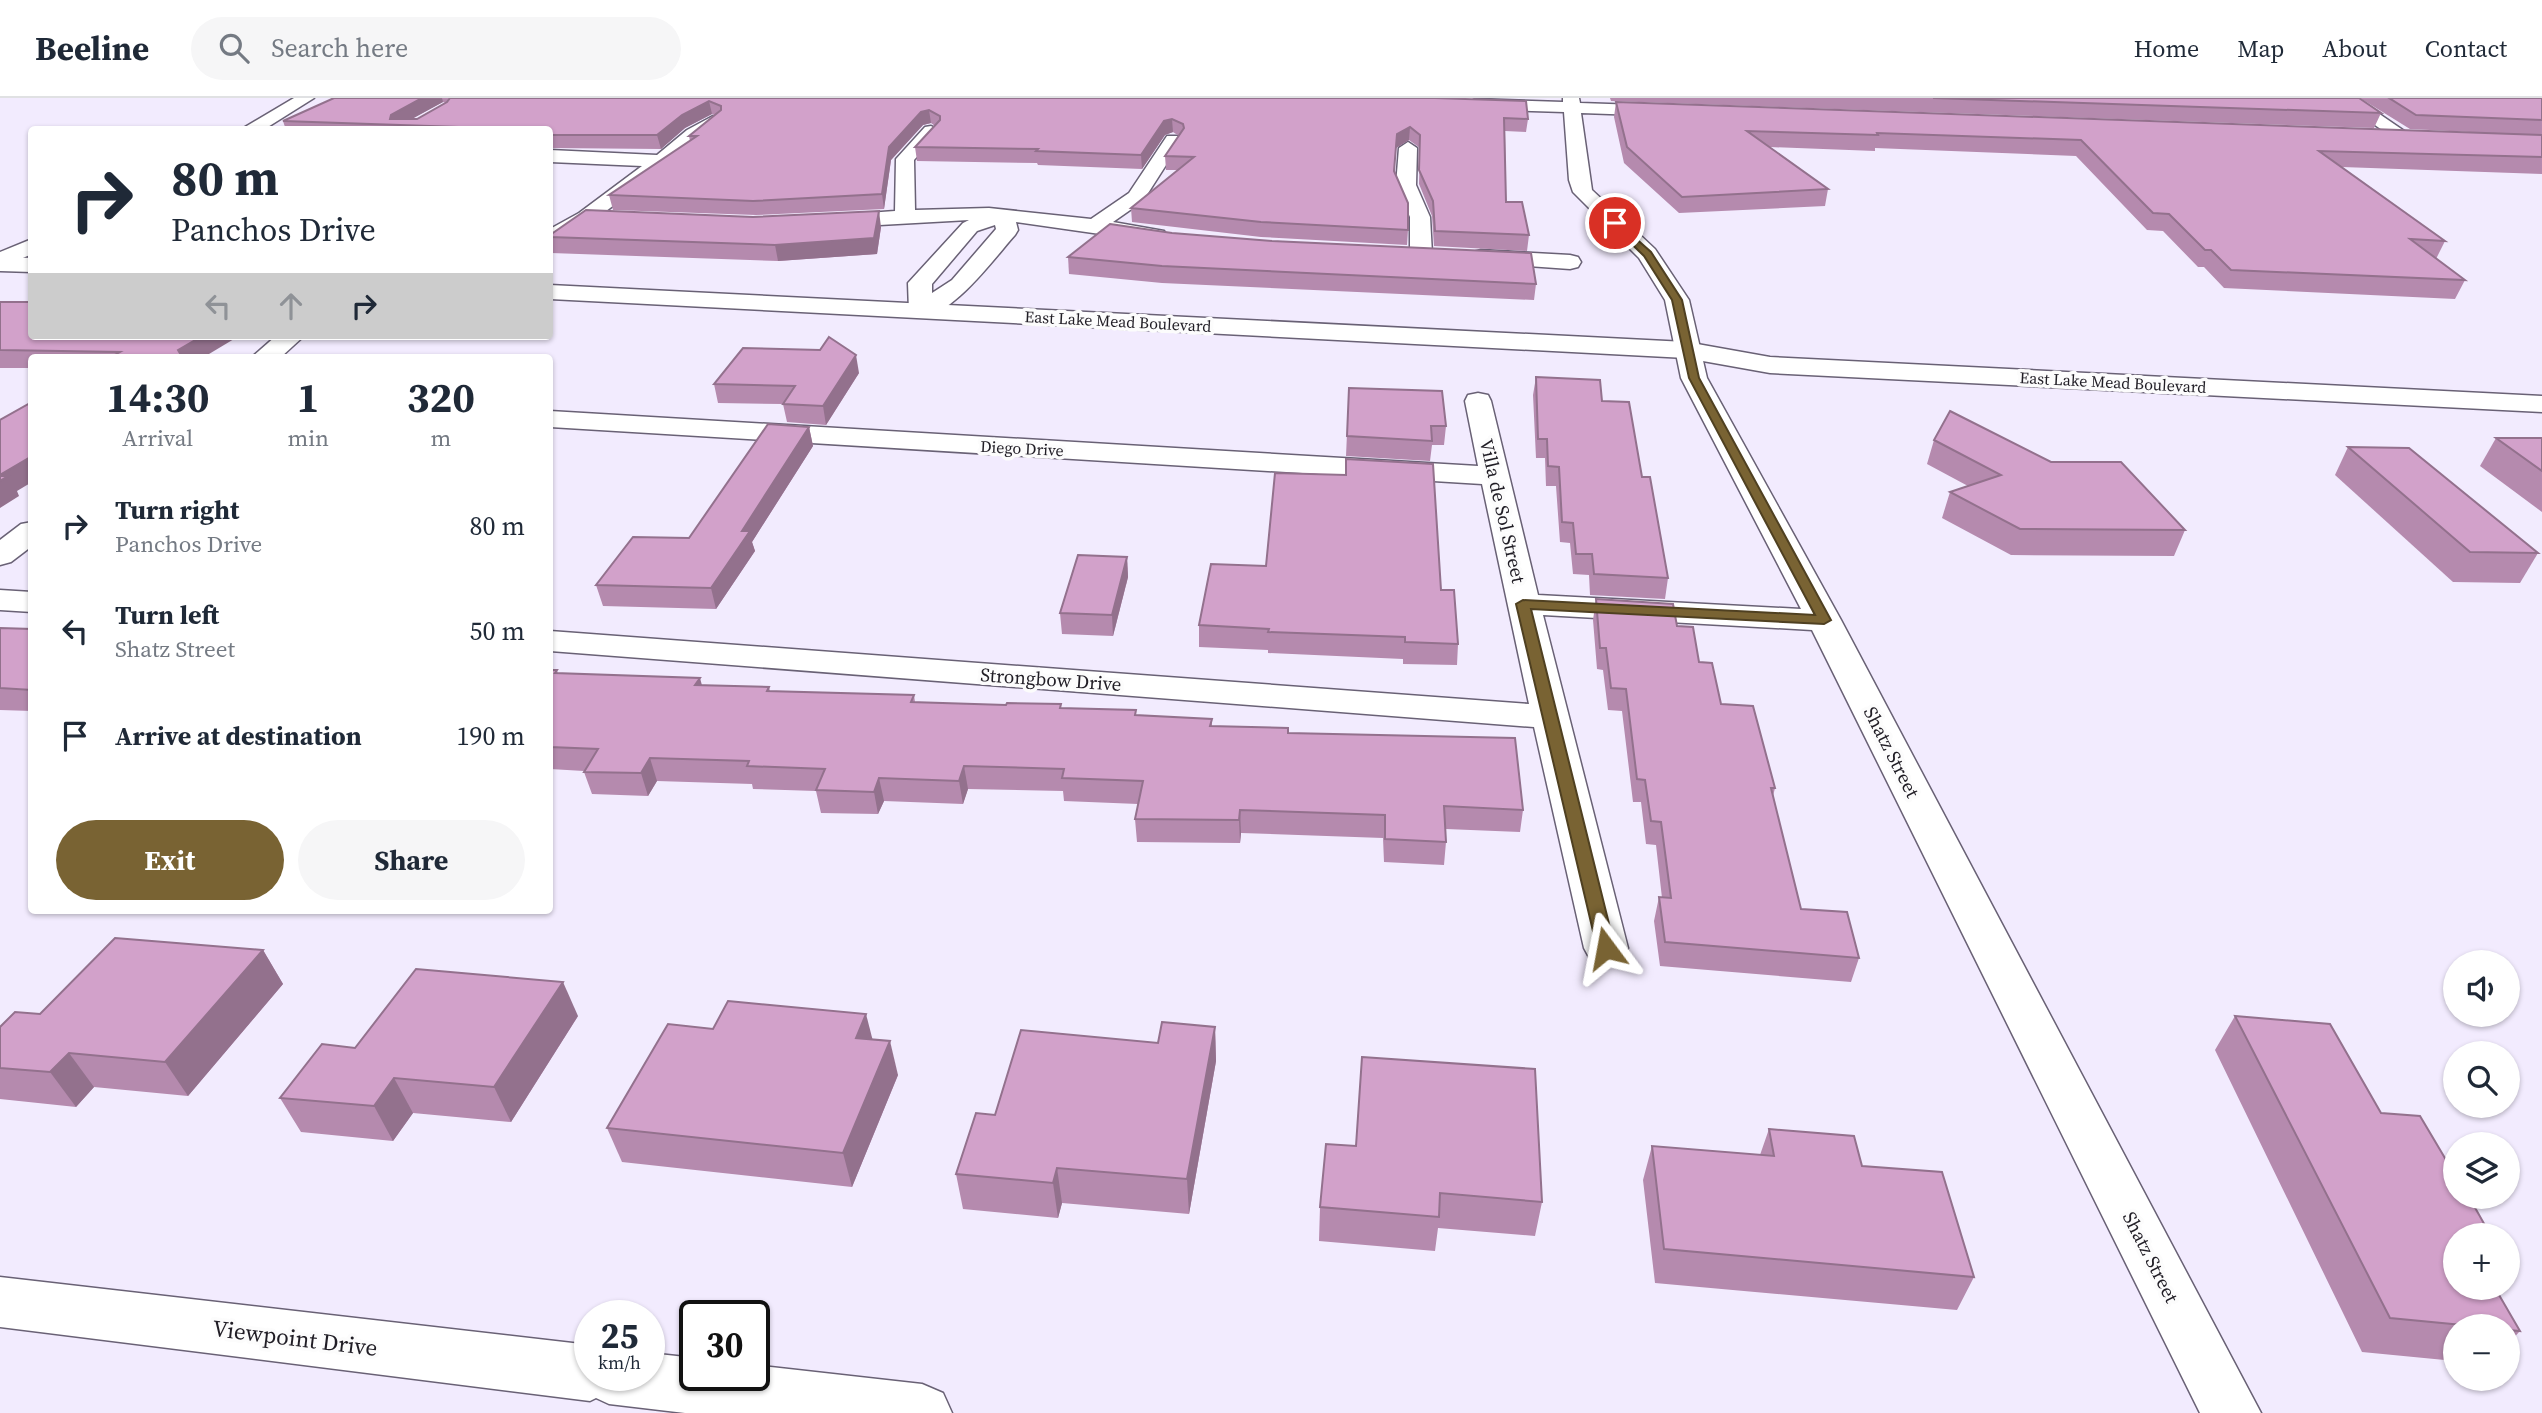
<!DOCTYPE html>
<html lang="en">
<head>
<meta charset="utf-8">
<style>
  :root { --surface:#fff; --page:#f6f6f7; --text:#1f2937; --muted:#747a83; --line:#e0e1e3; --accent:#796333 }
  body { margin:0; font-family:"Source Serif 4",serif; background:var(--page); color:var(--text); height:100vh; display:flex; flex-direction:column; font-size:26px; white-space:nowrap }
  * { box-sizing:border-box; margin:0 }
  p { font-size:23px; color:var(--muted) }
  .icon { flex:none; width:38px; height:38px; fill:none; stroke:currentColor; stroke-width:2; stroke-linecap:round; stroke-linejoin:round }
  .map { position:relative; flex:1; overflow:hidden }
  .side { position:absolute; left:28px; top:256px; width:525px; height:560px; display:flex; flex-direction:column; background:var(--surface); border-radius:7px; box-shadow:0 2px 5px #0004 }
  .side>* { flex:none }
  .banner { position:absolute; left:28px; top:28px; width:525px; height:214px; border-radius:7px; box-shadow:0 2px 5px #0004; background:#fff; color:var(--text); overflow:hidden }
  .tools { position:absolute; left:2443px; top:852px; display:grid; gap:14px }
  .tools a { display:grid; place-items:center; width:77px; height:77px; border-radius:50%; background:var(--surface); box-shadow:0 2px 5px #0004; font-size:35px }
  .speed { position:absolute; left:574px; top:1202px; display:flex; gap:14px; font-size:35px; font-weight:700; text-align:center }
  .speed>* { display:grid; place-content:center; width:91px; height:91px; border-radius:50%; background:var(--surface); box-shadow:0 2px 5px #0004; line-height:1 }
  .speed small { font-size:18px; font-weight:400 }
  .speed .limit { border:4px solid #111; border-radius:10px; background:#fff; color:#111 }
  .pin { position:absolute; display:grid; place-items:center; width:60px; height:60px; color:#fff; margin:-30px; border:4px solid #fff; border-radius:50%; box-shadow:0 2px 7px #0007 }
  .me { position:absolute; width:77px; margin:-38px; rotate:347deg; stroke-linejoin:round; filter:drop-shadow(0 0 5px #0008) }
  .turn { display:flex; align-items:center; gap:24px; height:147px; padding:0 28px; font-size:32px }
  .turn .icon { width:91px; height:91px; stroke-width:2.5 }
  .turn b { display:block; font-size:49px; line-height:60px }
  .lanes { display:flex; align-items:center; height:66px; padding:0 28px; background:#0003; justify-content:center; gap:35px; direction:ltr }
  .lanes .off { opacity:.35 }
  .eta { display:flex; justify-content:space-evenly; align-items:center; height:119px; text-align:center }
  .eta b { font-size:42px; font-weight:700; line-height:49px }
  .button { display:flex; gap:14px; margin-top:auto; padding:14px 28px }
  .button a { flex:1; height:80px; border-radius:42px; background:var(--accent); color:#fff; font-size:28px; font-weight:700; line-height:80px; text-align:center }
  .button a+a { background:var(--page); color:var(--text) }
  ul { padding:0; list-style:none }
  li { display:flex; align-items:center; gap:21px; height:105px; padding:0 28px }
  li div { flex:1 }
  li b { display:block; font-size:26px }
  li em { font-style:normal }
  header { display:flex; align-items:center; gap:42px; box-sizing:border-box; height:98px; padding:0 35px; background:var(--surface); border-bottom:2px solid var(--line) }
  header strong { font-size:33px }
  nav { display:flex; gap:38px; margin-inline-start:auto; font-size:24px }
  .search { width:490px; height:63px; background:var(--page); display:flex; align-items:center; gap:18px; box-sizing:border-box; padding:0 24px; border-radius:38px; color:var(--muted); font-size:26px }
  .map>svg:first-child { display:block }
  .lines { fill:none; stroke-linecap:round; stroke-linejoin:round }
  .minor-casing { stroke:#696175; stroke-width:3 }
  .major-casing { stroke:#696175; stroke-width:3 }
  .minor { fill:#fff; fill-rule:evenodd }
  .major { fill:#fff; fill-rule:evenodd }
  .wall { fill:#b58aae; fill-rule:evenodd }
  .shaded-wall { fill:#93718d }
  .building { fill:#d2a1ca; stroke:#93718d; stroke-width:2 }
  .route { fill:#796333; stroke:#4f4021; stroke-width:2 }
  .labels { text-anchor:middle; stroke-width:7; stroke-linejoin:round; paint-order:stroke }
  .far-street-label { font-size:16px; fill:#201d25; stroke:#fcfcfc }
  .street-label { font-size:19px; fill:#201d25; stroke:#fcfcfc }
  .near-street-label { font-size:23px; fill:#201d25; stroke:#fcfcfc }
</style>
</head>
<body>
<header>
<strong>Beeline</strong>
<div class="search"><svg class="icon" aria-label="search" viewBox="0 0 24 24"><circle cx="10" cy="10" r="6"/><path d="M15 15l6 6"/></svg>Search here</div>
<nav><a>Home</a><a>Map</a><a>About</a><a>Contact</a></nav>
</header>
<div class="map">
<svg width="2542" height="1315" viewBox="0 0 2542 1315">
  <rect width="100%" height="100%" fill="#f2ebfe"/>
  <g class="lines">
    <g class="minor-casing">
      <g id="minor">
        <polygon points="294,0 314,0 263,32 240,32"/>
        <polygon points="1563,0 1579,0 1580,5 1667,8 1676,13 1667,18 1581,15 1592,92 1655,151 1689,202 1707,280 1841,522 2261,1315 2200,1315 1812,532 1543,517 1628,850 1622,861 1606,866 1590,861 1584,850 1534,629 550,553 550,533 1529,606 1482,386 550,329 550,313 1478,368 1465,303 1468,297 1478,295 1488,297 1491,303 1538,497 1801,511 1681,280 1665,202 1639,160 1573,94 1569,82 1564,14 1475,11 1466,6 1475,1 1563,4"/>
        <polygon points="2336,0 2356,0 2413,39 2404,44 2398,43"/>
        <polygon points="713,18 722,23 719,27 593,123 566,141 550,141 550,131 579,115 642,68 550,64 550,52 657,57 687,32"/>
        <path d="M931,28L940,33L914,62L915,112L989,110L1091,121L1129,95L1167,38H1179L1182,42L1143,103L1113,124L1164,133L1167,138L1164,143L1156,144L1016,124L1018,132L1015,137C994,160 947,227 913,218L909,213L908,185L963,125L969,122L826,130L819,128L815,124L819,120L826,118L895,113L896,61L925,29ZM995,127L996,131L952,182L932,195V186L977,133Z"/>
        <polygon points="1408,44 1417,50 1416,87 1430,119 1432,156 1429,161 1413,161 1410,156 1410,119 1396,87 1399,50"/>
        <polygon points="32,141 32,156 0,170 0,154"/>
        <polygon points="1481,152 1570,157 1578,159 1581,164 1578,169 1570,171 1473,164 1470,159 1473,154"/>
        <polygon points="276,238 304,238 281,259 252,259"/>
        <polygon points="32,424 32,448 11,464 0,467 0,442 21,426"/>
        <polygon points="0,492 32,494 32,514 0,512"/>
        <polygon points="0,1179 590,1247 590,1278 649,1278 649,1255 695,1260 695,1278 754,1278 754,1267 922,1286 943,1295 952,1315 685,1315 609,1306 596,1300 590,1303 0,1229"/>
      </g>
    </g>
    <g class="major-casing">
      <g id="major">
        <polygon points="0,159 32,160 32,174 0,173"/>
        <polygon points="550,187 1686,244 1770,259 2542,298 2542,314 1770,275 1686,260 550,201"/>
      </g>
    </g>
    <use href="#minor" class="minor"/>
    <use href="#major" class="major"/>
  </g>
  <g class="wall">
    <path d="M334,0H1435L1528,21L1526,34L1505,33L1506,104L1529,137L1527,153L1434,148L1432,118L1419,86L1420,50L1409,42L1396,50L1394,74L1408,132L1407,147L1261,139L1132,124L1131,110L1178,72H1166L1165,58L1179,38L1173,34L1165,37L1142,71L1038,67L1037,65L917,63L915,49L935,28L931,25L923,27L891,62L884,111L756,117L613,112L609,97L690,43L689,38L715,17L712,16L685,30L661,51L550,50V32H286L283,23ZM443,4L446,5L417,21H411Z"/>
    <polygon points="1610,0 2359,0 2381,15 2374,30 1611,3"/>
    <polygon points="2360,0 2542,0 2542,76 2342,69 2445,143 2436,161 2435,160 2465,182 2455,201 2224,190 2204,169 2198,169 2163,133 2147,132 2076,58 1875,50 1875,53 1770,49 1828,91 1825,108 1679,115 1624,65 1614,19 1616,4 2529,37 2410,31"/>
    <polygon points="753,119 881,129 877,156 778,163 551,155 550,151 550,137"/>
    <polygon points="1068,159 1536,186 1534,202 1162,185 1069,176"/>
    <polygon points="0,204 204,259 32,259 32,270 0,270"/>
    <polygon points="859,275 826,327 787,324 783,306 718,305 714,286"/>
    <polygon points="1536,279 1602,303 1642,379 1668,480 1665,501 1590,497 1589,477 1573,476 1570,445 1560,444 1556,388 1546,388 1545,360 1536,360 1533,297"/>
    <polygon points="1349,290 1446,328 1444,347 1432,347 1430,363 1346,358"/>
    <polygon points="809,329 813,348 752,444 755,453 716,511 603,508 596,487 689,440"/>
    <polygon points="2496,340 2542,340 2542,414 2480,368"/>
    <polygon points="1934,342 2185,432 2174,458 2011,457 1942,420 1950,394 1968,388 1927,366"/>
    <polygon points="2348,349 2538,455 2520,485 2453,484 2335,377"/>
    <polygon points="1127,459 1128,479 1113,538 1062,536 1060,515"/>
    <polygon points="1441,492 1458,546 1457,567 1403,566 1403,561 1268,555 1268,552 1199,549 1199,527"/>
    <polygon points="1596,501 1677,528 1699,564 1721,606 1775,690 1773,698 1801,811 1859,860 1851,884 1660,868 1654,823 1659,799 1662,800 1656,747 1646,746 1641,704 1633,704 1622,613 1608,612 1603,572 1597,571 1593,522"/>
    <polygon points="0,530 32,531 32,613 0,612"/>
    <polygon points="550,572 557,572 558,576 702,587 769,589 770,593 914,597 915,604 1061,610 1137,617 1212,621 1212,628 1288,635 1523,712 1520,734 1446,731 1446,744 1444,767 1384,764 1383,740 1241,735 1240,745 1137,744 1135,721 1138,706 1064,703 1063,693 968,691 963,706 884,703 878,716 821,715 816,693 753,691 752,686 657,683 648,698 592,696 584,674 584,673 550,671"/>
    <polygon points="263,852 283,886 188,998 94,989 76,1009 0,1001 0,929 40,916"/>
    <polygon points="578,918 511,1024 413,1015 393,1043 301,1034 280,1000 355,950"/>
    <polygon points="2235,918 2381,1015 2455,1138 2520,1233 2508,1246 2508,1228 2455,1228 2455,1263 2362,1254 2215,952"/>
    <polygon points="1215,929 1216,963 1189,1116 1062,1105 1058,1120 963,1111 956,1076 995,1017 1158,945"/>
    <polygon points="713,931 872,941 898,977 852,1089 622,1064 607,1030"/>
    <polygon points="1769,1031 1974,1179 1957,1212 1655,1185 1643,1082 1652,1048 1760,1057"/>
    <polygon points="1326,1046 1542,1104 1535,1138 1438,1130 1435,1153 1319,1143 1320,1109"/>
  </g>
  <g class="shaded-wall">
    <polygon points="422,0 442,0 443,4 401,27 390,21 391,17"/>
    <polygon points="709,3 712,16 685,30 661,51 657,37 682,17"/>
    <polygon points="929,12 931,25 923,27 891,62 884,111 882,96 889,49 921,14"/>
    <polygon points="1172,21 1173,34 1165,37 1142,71 1141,57 1164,23"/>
    <polygon points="1410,29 1409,42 1396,50 1397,36"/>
    <polygon points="879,113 881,129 877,156 778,163 775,147"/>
    <polygon points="202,238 239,238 204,259 178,259 178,252"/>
    <polygon points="856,257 859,275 826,327 823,308"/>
    <polygon points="809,329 813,348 752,444 755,453 716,511 711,490 742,433"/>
    <polygon points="32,358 32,384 17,393 19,398 0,410 0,377"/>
    <polygon points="1127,459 1128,479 1113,538 1112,517"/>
    <polygon points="700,580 706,602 695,587"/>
    <polygon points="650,660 657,683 648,698 641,675"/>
    <polygon points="964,668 968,691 963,706 959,683"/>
    <polygon points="879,680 884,703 878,716 874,694"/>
    <polygon points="1240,712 1241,735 1240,745 1239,722"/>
    <polygon points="263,852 283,886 188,998 165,964"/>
    <polygon points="563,884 578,918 511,1024 494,989"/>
    <polygon points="866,916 875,951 856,940"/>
    <polygon points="1215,929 1216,963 1189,1116 1187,1081"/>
    <polygon points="890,943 898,977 852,1089 843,1055"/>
    <polygon points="69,955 94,989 76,1009 50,974"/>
    <polygon points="394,980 413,1015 393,1043 374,1008"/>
    <polygon points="1057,1070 1062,1105 1058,1120 1053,1085"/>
  </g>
  <g class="building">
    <polygon points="334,0 422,0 391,17 390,21 417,21 447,4 450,0 1435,0 1526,3 1528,21 1504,20 1506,104 1522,104 1529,137 1435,133 1433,103 1419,72 1420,37 1410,29 1397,36 1394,73 1408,105 1408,132 1261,124 1131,110 1194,59 1165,58 1184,30 1183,26 1172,21 1164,23 1141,57 1036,53 1038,51 915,49 940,22 940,18 929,12 921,14 889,49 882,96 753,103 609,97 697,38 689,38 721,12 721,8 709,3 682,17 657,37 550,37 550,32 482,32 485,30 283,23"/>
    <polygon points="1933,0 2359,0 2381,15"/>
    <polygon points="2389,0 2542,0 2542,22 2416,17"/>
    <polygon points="1616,4 2542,37 2542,59 2319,53 2445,143 2410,141 2465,182 2231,172 2211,152 2205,152 2169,116 2153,115 2081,42 1877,35 1878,37 1747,33 1828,91 1682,99 1627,49"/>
    <polygon points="586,112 753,119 879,113 874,140 775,147 550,139 550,137"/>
    <polygon points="1110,126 1172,135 1272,143 1531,155 1536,186 1162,168 1068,159"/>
    <polygon points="0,204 32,204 32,238 202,238 178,252 181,257 178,259 111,259 120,254 0,252"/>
    <polygon points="829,239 856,257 823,308 783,306 795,288 714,286 743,250 820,252"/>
    <polygon points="1536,279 1600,282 1602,303 1629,304 1642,379 1650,379 1668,480 1594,476 1592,456 1576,456 1573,425 1562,424 1559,369 1548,368 1547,341 1538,341"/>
    <polygon points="1349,290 1442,293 1446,328 1431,328 1432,343 1347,338"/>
    <polygon points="32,304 32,358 0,377 0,322"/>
    <polygon points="1950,313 2051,364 2121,364 2185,432 2020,431 1950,394 2001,377 1934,342"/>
    <polygon points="768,326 809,329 742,433 750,433 711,490 596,487 633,439 689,440"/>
    <polygon points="2496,340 2542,340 2542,373"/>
    <polygon points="2348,349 2409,350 2538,455 2470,454"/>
    <polygon points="1346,361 1433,366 1441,492 1454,492 1458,546 1405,544 1405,539 1268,534 1269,531 1199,527 1211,466 1266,468 1275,375 1346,377"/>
    <polygon points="0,378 8,378 0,383"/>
    <polygon points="1078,457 1127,459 1112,517 1060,515"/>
    <polygon points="1596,501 1673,506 1677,528 1693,529 1699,564 1712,565 1721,606 1753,608 1775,690 1771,690 1801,811 1847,814 1859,860 1665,844 1659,799 1671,800 1661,724 1651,723 1645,682 1637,681 1626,591 1611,590 1606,550 1600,550"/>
    <polygon points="0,530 32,531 32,592 0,590"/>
    <polygon points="550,572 557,572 555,575 700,580 695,587 769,589 767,593 914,597 911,604 1006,607 1007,605 1061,606 1060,610 1136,612 1135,617 1212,621 1210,628 1288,630 1288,635 1515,640 1523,712 1444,708 1446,744 1385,741 1385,717 1240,712 1239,722 1135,721 1143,683 1062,680 1064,671 964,668 959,683 879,680 874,694 816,692 825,671 747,668 749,663 650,660 641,675 584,674 598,651 550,649"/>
    <polygon points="115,840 263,852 165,964 69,955 50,974 0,970 0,929 15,914 40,916"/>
    <polygon points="416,871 563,884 494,989 394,980 374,1008 280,1000 322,946 355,950"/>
    <polygon points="728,903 866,916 856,940 890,943 843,1055 607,1030 668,926 713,931"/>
    <polygon points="2235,918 2330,926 2381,1015 2420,1018 2455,1077 2455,1099 2469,1099 2491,1138 2455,1138 2455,1190 2495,1190 2520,1233 2508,1232 2508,1228 2473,1228 2390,1220"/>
    <polygon points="1162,924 1215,929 1187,1081 1057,1070 1053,1085 956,1076 976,1015 995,1017 1021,932 1158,945"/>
    <polygon points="1362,959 1535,971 1542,1104 1440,1095 1439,1119 1320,1109 1326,1046 1356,1048"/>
    <polygon points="1769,1031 1854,1038 1862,1068 1942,1074 1974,1179 1664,1151 1652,1048 1774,1058"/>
  </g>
  <polygon class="route" points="1615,122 1651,154 1682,202 1699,280 1831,522 1824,526 1531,511 1615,850 1613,855 1600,855 1597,850 1516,506 1523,502 1815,517 1689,280 1672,202 1644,158 1612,127"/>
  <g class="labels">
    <g class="far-street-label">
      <text transform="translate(1118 223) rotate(3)" y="6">East Lake Mead Boulevard</text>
      <text transform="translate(2113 284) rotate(3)" y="6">East Lake Mead Boulevard</text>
      <text transform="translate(1022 350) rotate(3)" y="6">Diego Drive</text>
    </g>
    <g class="street-label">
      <text transform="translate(1503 413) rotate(77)" y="7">Villa de Sol Street</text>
      <text transform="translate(1051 581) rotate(4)" y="7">Strongbow Drive</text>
      <text transform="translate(1892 654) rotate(63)" y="7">Shatz Street</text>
      <text transform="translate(2151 1159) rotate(63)" y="7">Shatz Street</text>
    </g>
    <g class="near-street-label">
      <text transform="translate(295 1240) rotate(7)" y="8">Viewpoint Drive</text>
    </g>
  </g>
</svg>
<div class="tools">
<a><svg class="icon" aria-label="sound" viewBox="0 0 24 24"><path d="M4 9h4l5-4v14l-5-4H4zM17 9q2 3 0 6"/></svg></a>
<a><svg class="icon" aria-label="search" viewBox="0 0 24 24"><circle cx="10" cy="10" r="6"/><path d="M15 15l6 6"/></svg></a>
<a><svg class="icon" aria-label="layers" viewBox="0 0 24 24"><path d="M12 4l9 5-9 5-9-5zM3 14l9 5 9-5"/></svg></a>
<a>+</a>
<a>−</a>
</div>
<div class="speed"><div>25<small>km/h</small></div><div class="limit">30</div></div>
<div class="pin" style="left:1615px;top:125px;background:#d93025"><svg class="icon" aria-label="arrive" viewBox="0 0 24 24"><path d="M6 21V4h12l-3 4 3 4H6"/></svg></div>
<svg class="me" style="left:1606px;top:850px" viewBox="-20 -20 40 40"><path d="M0-17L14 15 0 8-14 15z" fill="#796333" stroke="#fff" stroke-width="4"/></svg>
<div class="banner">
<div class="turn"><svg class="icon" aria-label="right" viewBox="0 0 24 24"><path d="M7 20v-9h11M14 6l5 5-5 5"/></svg><div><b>80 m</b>Panchos Drive</div></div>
<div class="lanes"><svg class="icon off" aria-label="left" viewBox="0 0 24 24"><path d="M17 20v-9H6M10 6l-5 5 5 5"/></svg><svg class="icon off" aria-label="ahead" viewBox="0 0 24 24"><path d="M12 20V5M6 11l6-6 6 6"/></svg><svg class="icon" aria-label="right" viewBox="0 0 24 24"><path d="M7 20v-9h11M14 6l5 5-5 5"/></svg></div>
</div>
<section class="side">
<div class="eta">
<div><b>14:30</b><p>Arrival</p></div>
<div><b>1</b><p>min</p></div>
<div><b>320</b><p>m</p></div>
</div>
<ul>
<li><svg class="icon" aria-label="right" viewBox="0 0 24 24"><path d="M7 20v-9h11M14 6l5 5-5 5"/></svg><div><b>Turn right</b><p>Panchos Drive</p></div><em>80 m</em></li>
<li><svg class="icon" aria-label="left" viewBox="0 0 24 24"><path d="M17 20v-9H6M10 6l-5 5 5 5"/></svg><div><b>Turn left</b><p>Shatz Street</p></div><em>50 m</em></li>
<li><svg class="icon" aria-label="arrive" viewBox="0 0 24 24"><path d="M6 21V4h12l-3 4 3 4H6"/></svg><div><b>Arrive at destination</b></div><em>190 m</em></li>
</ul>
<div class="button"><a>Exit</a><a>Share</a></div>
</section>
</div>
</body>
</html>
